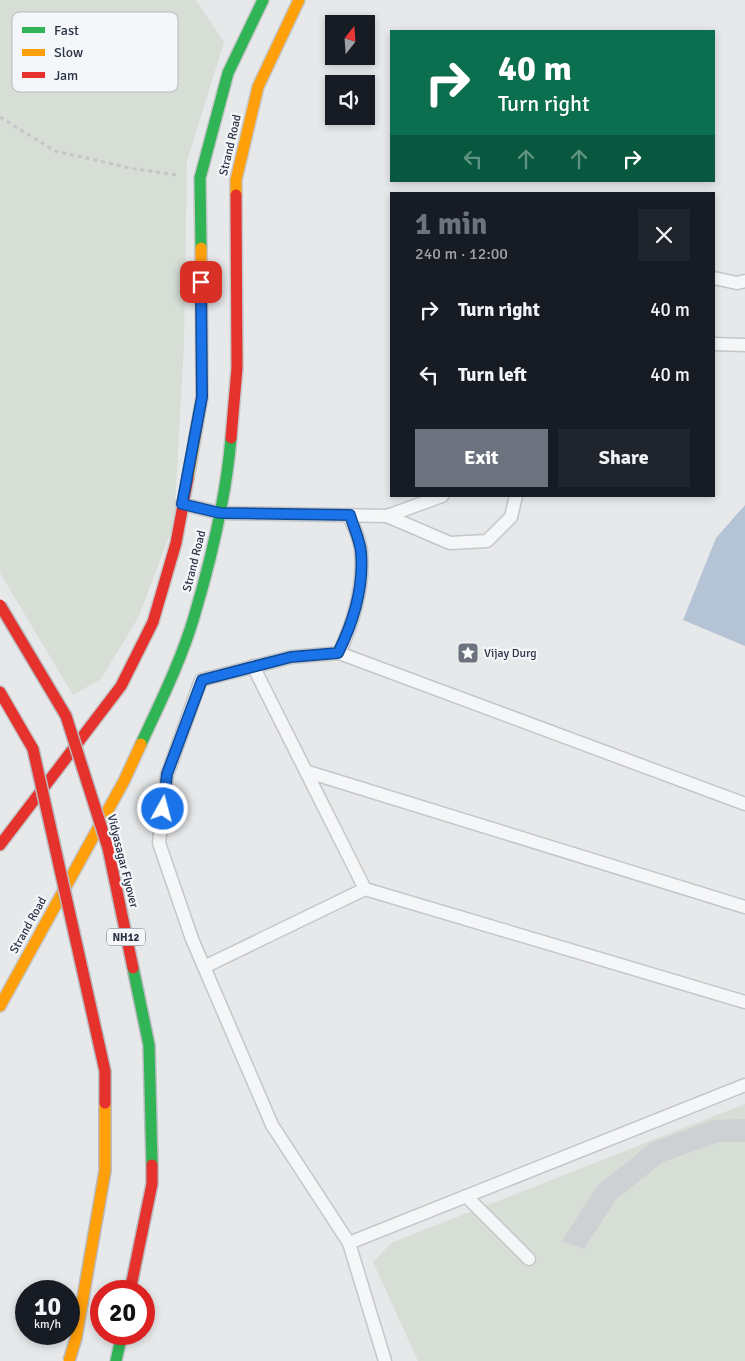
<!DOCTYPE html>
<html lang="en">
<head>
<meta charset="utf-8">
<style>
  :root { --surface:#171b24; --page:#20242c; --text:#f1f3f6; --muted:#9ea1a6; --accent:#6c737f }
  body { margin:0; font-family:Signika,sans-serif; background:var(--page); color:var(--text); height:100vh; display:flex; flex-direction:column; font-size:19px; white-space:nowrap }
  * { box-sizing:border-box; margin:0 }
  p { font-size:16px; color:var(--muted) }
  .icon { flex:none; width:28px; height:28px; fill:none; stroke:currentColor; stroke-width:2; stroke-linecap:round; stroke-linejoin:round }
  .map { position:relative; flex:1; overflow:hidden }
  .sheet { position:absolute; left:390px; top:192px; width:325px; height:305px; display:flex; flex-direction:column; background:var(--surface); border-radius:0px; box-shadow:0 2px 8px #0003 }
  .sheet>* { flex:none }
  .banner { position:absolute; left:390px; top:30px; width:325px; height:152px; border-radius:0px; box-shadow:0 2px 8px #0003; background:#0b6e4f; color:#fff; overflow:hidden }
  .needle { width:32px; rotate:17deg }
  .controls { position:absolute; left:325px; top:15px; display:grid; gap:10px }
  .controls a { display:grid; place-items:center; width:50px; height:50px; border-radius:0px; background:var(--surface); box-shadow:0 2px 8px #0003; font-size:25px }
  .speed { position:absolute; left:15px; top:1280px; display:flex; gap:10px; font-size:25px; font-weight:700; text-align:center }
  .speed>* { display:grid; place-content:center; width:65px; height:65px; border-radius:50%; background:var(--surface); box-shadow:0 2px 8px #0003; line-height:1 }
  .speed small { font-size:12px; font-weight:400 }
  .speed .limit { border:8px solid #d22; background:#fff; color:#111 }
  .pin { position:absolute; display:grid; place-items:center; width:42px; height:42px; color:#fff; margin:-21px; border-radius:10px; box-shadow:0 2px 8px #0006 }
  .me { position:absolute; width:55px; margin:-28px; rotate:7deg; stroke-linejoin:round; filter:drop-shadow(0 0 4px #0008) }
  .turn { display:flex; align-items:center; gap:18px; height:105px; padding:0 25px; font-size:22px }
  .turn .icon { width:65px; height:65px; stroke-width:2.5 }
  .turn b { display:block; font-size:35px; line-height:42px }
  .lanes { display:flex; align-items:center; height:48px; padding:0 25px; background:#0003; justify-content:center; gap:25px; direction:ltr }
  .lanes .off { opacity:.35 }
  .round { display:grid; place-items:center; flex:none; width:52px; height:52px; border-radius:0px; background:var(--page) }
  .summary { display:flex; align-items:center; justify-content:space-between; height:85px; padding:0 25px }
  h1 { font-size:30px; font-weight:800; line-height:38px; color:var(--accent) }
  .primary-button { display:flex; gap:10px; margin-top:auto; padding:10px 25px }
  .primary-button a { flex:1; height:58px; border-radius:0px; background:var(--accent); color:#fff; font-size:20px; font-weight:800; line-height:58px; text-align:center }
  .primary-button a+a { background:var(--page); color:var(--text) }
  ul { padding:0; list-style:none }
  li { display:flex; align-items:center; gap:15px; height:65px; padding:0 25px }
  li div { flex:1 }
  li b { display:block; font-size:19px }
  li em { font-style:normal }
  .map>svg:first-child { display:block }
  .green { fill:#d6ded6 }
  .water { fill:#b4c4d5 }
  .building { fill:#ced0d3 }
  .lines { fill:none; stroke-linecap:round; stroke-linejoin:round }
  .lane-casing { stroke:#c4c6c8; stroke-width:15 }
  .fast-casing { stroke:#c4c6c8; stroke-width:14 }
  .slow-casing { stroke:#c4c6c8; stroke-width:14 }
  .jam-casing { stroke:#c4c6c8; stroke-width:14 }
  .path { stroke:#c5c6ca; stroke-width:3; stroke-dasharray:4 4; stroke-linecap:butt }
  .lane { stroke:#f5f6f7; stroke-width:12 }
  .fast { stroke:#30b455; stroke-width:11 }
  .slow { stroke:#ff9f0a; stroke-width:11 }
  .jam { stroke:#e5322d; stroke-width:11 }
  .fast-bridge-casing { stroke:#b8bbbf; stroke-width:14; stroke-linecap:butt }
  .slow-bridge-casing { stroke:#b8bbbf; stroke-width:14; stroke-linecap:butt }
  .jam-bridge-casing { stroke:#b8bbbf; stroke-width:14; stroke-linecap:butt }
  .fast-bridge { stroke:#30b455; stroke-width:11 }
  .slow-bridge { stroke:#ff9f0a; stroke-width:11 }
  .jam-bridge { stroke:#e5322d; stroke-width:11 }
  .route-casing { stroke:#114b97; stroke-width:12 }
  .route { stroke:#1a73e8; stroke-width:9 }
  .labels { text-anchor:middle; stroke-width:4.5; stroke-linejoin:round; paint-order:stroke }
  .shield { fill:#f4f6f9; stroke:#676e7b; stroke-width:1 }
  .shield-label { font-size:11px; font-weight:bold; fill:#2b3445 }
  .street-label { font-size:12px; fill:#2b3445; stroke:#f4f6f9 }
  .poi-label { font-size:12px; fill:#2b3445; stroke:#f4f6f9; text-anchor:start }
  .key { fill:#f4f6f9; stroke:#b8bcc3; stroke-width:1 }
  .key-label { font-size:14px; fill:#2b3445 }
</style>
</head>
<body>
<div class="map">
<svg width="745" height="1361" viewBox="0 0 745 1361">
  <rect width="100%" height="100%" fill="#e6e8ea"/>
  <g class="green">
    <polygon points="0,0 196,0 224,42 187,161 184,344 174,524 138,618 101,679 73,695 0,573"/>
    <polygon points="745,1104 745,1361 418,1361 373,1262 391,1243"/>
  </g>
  <polygon class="water" points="745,505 745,646 683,620 716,538"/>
  <polygon class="building" points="745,1119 745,1142 719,1142 663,1162 616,1199 584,1249 562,1241 598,1185 651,1143 713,1120"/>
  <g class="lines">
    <g class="lane-casing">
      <g id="lane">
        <polyline points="714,278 737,283 745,281"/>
        <polyline points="714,344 745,345"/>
        <polyline points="182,504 220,513 387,516 450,543 487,541 511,517 516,496"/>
        <polyline points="387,516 442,496"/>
        <path d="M339,653C354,621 364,588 361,552C361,540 353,526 349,515"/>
        <polyline points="253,666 365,889"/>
        <polyline points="308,772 745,907"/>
        <polyline points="204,967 365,889 745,1002"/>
        <polyline points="466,1196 529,1259"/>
        <polyline points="349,1243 745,1085"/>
        <polyline points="385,1361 349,1243 272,1125 192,939 159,843 167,775 201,680 291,657 339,653 745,804"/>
      </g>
    </g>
    <g class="fast-casing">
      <g id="fast">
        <polyline points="201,248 200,178 228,73 263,0"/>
        <path d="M141,744C160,703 181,661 194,617C211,560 226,497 231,438"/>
        <polyline points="116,1361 122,1334"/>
      </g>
    </g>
    <g class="slow-casing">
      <g id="slow">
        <polyline points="236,195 236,180 258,87 299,0"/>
        <polyline points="188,478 202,397 201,248"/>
        <polyline points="0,1006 124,781 141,744"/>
      </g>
    </g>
    <g class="jam-casing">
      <g id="jam">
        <polyline points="231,438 237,368 236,195"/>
        <polyline points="0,692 33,749"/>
        <polyline points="0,845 121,686 153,622 176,543 188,478"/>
      </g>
    </g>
    <polyline class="path" points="0,117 55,151 130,168 177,175"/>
    <use href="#lane" class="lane"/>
    <use href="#fast" class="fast"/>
    <use href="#slow" class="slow"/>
    <use href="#jam" class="jam"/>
    <g class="fast-bridge-casing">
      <polyline id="fast-bridge" points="133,968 149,1045 152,1165"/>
    </g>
    <g class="slow-bridge-casing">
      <polyline id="slow-bridge" points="69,1361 76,1338 105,1171 105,1103"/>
    </g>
    <g class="jam-bridge-casing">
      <g id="jam-bridge">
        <polyline points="0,605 66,716 108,848 133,968"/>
        <polyline points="33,749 105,1071 105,1103"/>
        <polyline points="130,1291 152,1184 152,1165"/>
      </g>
    </g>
    <use href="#fast-bridge" class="fast-bridge"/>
    <use href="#slow-bridge" class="slow-bridge"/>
    <use href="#jam-bridge" class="jam-bridge"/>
  </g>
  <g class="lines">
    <g class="route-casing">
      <path id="route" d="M163,809L167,774L202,680L291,657L338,653C354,621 364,588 361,552C360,540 353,526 350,515L220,513L182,504L202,397L201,282"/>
    </g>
    <use href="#route" class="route"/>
  </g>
  <defs>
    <g id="sight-square" transform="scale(1.125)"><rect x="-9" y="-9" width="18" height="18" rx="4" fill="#6c737f" stroke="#f4f6f9"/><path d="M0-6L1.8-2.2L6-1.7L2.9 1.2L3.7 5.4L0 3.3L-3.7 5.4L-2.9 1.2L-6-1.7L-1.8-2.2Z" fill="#fff"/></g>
  </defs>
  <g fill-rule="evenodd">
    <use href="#sight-square" x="468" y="653"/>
  </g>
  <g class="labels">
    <rect class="shield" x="107" y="928.5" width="38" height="17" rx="4"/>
    <g class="shield-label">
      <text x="126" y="941">NH12</text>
    </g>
    <g class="street-label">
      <text transform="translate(230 145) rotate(-77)" y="4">Strand Road</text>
      <text transform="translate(194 561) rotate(-76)" y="4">Strand Road</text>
      <text transform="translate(123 861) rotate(76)" y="4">Vidyasagar Flyover</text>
      <text transform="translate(28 925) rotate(-61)" y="4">Strand Road</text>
    </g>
    <g class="poi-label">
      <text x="484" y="657">Vijay Durg</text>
    </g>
  </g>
  <rect x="12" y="12" width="166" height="80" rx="8" class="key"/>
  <rect x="22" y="27" width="23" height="6" fill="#30b455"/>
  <rect x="22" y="49" width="23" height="7" fill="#ff9f0a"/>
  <rect x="22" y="72" width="23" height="6" fill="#e5322d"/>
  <g class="key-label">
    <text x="54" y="35">Fast</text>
    <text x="54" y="57">Slow</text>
    <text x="54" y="80">Jam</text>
  </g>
</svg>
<div class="controls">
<a><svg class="needle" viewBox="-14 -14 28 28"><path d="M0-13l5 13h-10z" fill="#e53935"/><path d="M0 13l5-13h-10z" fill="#9ea1a6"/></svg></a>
<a><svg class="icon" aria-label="sound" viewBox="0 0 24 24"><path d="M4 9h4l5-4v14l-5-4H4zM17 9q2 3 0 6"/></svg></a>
</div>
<div class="speed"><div>10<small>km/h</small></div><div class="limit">20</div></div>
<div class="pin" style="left:201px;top:282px;background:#d93025"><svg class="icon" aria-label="arrive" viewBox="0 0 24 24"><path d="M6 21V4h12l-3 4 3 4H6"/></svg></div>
<svg class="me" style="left:163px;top:809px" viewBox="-20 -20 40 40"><circle r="17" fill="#1a73e8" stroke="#fff" stroke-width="3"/><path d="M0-11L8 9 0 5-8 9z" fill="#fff"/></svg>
<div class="banner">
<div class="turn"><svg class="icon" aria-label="right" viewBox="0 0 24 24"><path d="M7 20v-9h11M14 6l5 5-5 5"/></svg><div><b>40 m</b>Turn right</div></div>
<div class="lanes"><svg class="icon off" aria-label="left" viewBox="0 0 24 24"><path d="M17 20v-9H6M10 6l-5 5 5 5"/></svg><svg class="icon off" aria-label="ahead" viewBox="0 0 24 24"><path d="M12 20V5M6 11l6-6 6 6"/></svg><svg class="icon off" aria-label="ahead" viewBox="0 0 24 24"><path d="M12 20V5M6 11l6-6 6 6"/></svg><svg class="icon" aria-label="right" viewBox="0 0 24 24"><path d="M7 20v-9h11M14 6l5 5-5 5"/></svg></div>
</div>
<section class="sheet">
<div class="summary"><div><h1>1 min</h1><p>240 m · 12:00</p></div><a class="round"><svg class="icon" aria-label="close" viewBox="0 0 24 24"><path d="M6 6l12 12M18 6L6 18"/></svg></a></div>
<ul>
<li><svg class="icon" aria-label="right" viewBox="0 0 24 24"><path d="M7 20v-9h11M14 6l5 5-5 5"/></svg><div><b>Turn right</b></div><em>40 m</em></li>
<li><svg class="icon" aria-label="left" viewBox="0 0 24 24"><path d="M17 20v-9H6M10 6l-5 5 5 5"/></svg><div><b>Turn left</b></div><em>40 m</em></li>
</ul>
<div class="primary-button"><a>Exit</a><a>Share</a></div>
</section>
</div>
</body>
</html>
